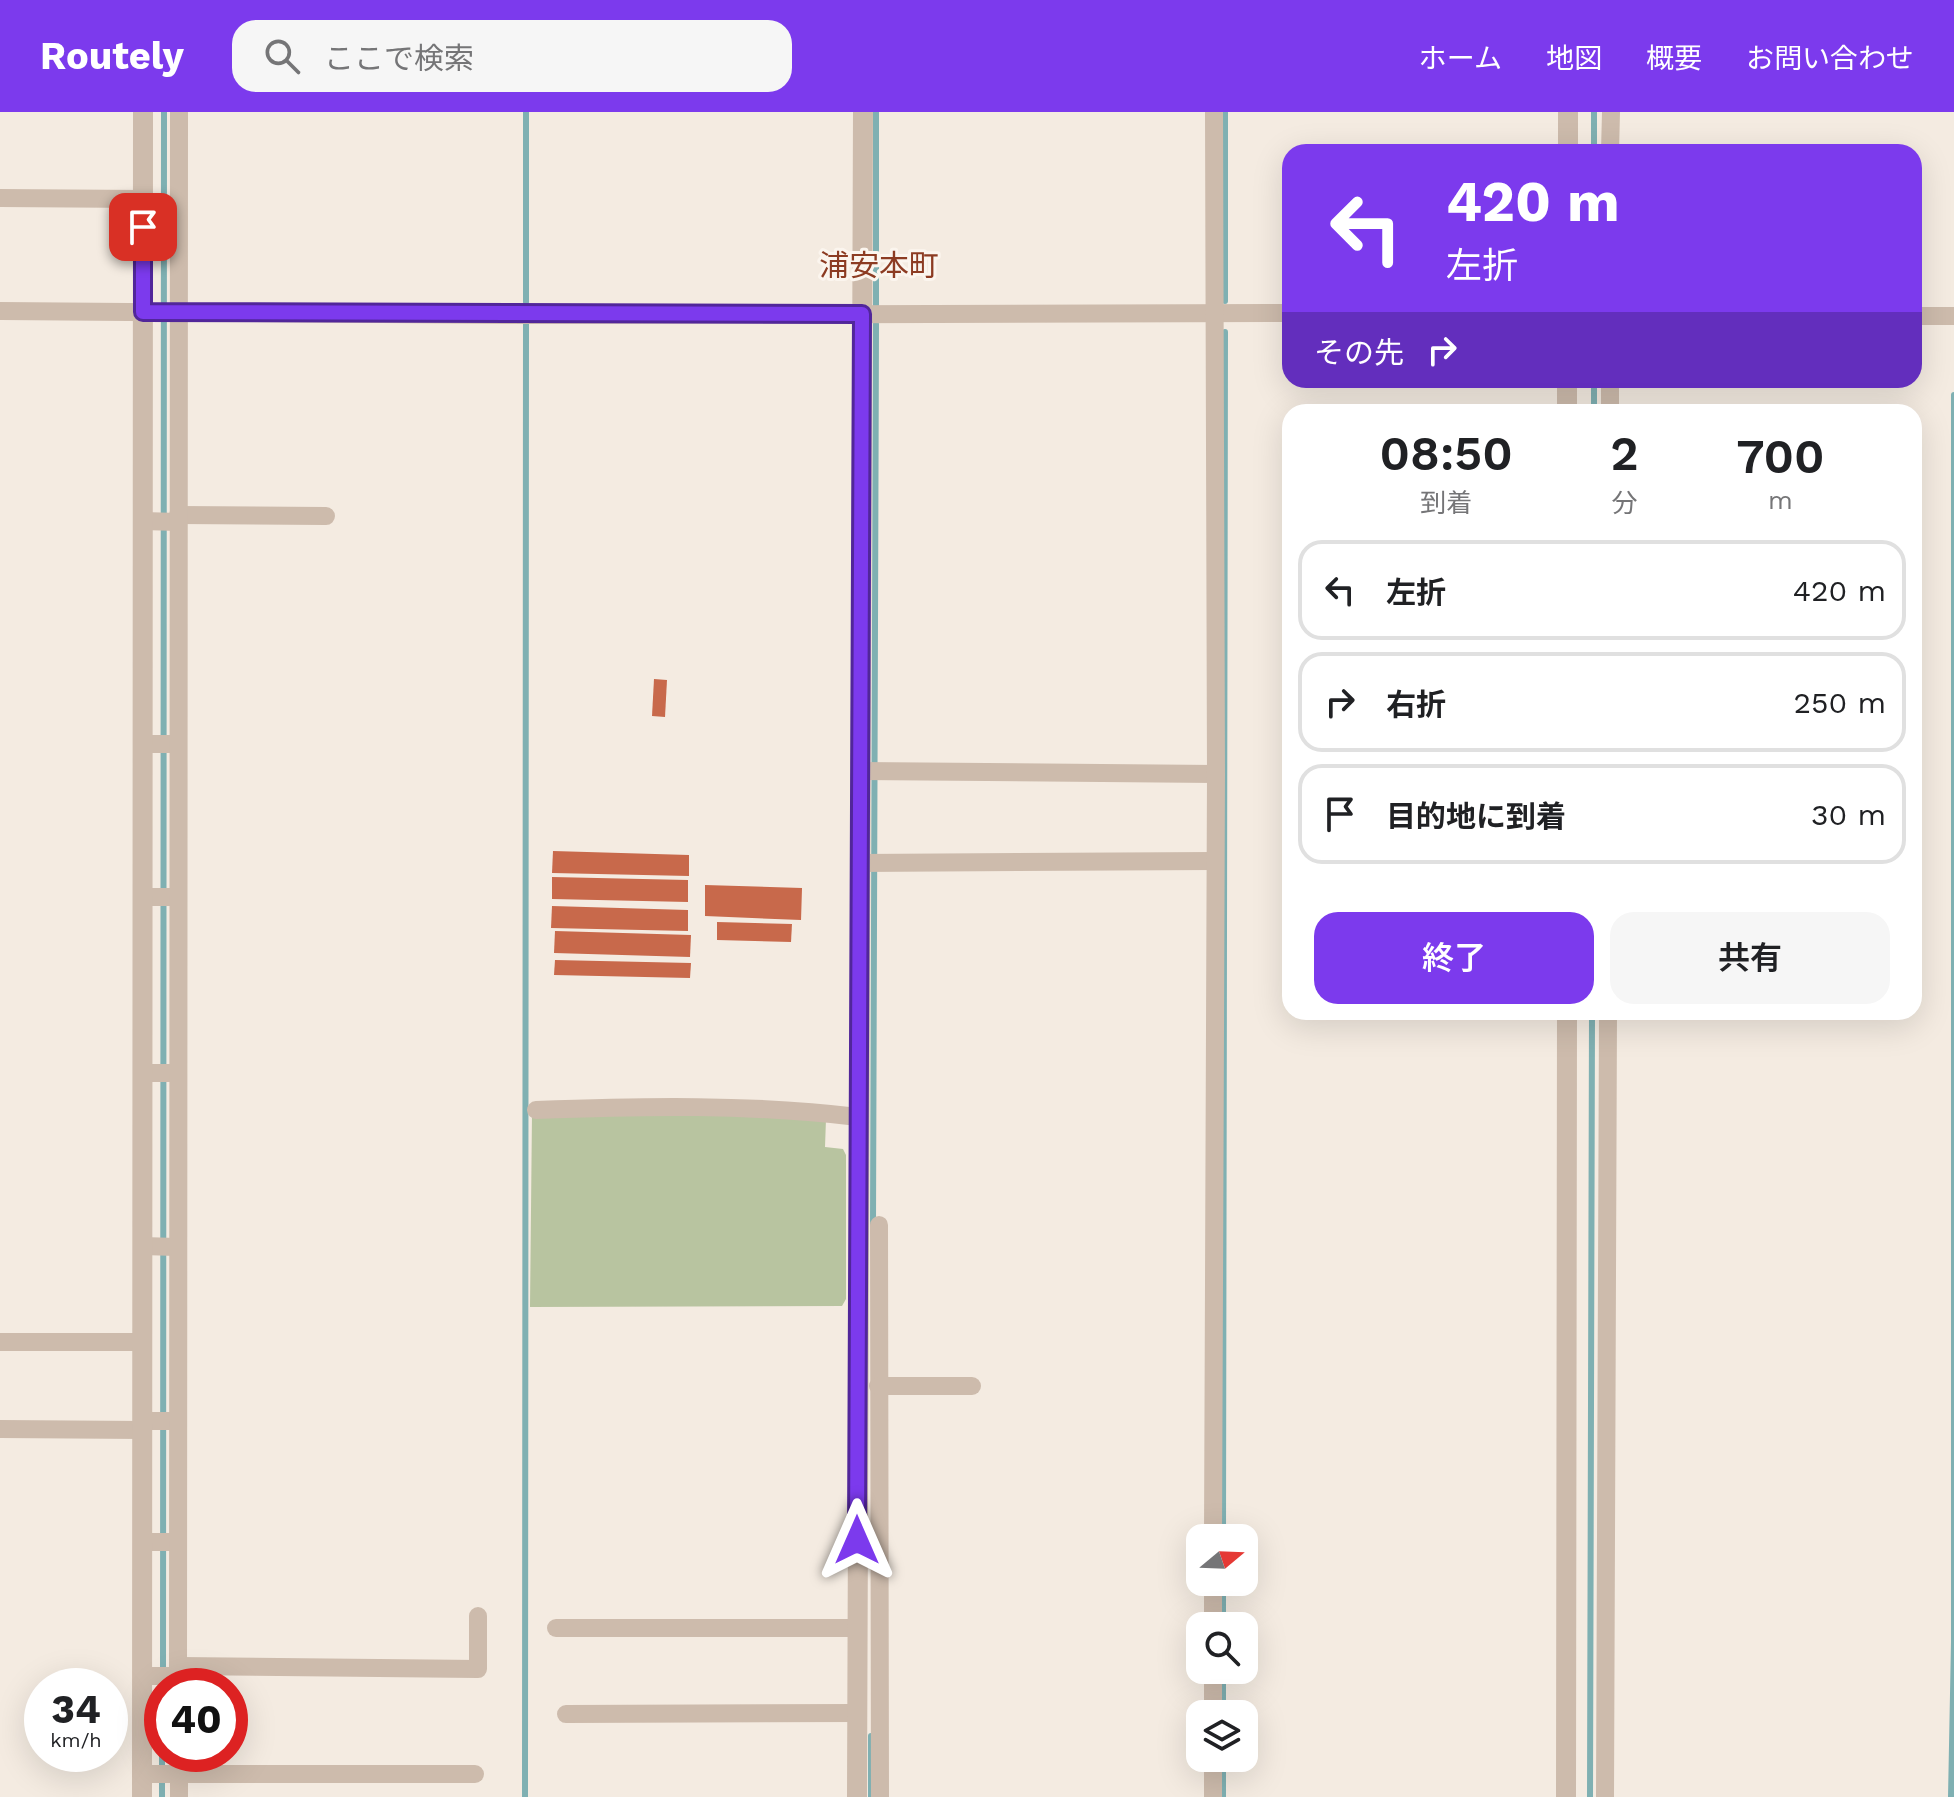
<!DOCTYPE html>
<html lang="ja">
<head>
<meta charset="utf-8">
<style>
  :root { --surface:#fff; --page:#f6f6f6; --text:#202124; --muted:#757577; --line:#e0e0e0; --accent:#7c3aed }
  body { margin:0; font-family:"Work Sans","Noto Sans JP",sans-serif; background:var(--page); color:var(--text); height:100vh; display:flex; flex-direction:column; font-size:30px; white-space:nowrap }
  * { box-sizing:border-box; margin:0 }
  p { font-size:26px; color:var(--muted) }
  .icon { flex:none; width:44px; height:44px; fill:none; stroke:currentColor; stroke-width:2; stroke-linecap:round; stroke-linejoin:round }
  .map { position:relative; flex:1; overflow:hidden }
  .details { position:absolute; left:1282px; top:292px; width:640px; height:616px; display:flex; flex-direction:column; background:var(--surface); border-radius:24px; box-shadow:0 8px 32px #0002 }
  .details>* { flex:none }
  .banner { position:absolute; left:1282px; top:32px; width:640px; height:244px; border-radius:24px; box-shadow:0 8px 32px #0002; background:#7c3aed; color:#fff; overflow:hidden }
  .needle { width:52px; rotate:71deg }
  .tools { position:absolute; left:1186px; top:1412px; display:grid; gap:16px }
  .tools a { display:grid; place-items:center; width:72px; height:72px; border-radius:16px; background:var(--surface); box-shadow:0 8px 32px #0002; font-size:40px }
  .speed { position:absolute; left:24px; top:1556px; display:flex; gap:16px; font-size:40px; font-weight:700; text-align:center }
  .speed>* { display:grid; place-content:center; width:104px; height:104px; border-radius:50%; background:var(--surface); box-shadow:0 8px 32px #0002; line-height:1 }
  .speed small { font-size:20px; font-weight:400 }
  .speed .limit { border:12px solid #d22; background:#fff; color:#111 }
  .pin { position:absolute; display:grid; place-items:center; width:68px; height:68px; color:#fff; margin:-34px; border-radius:16px; box-shadow:0 4px 12px #0006 }
  .me { position:absolute; width:88px; margin:-44px; rotate:0deg; stroke-linejoin:round; filter:drop-shadow(0 0 6px #0008) }
  .turn { display:flex; align-items:center; gap:28px; height:168px; padding:0 32px; font-size:36px }
  .turn .icon { width:104px; height:104px; stroke-width:2.5 }
  .turn b { display:block; font-size:56px; line-height:68px }
  .then { display:flex; align-items:center; height:76px; padding:0 32px; background:#0003; gap:16px; font-size:30px }
  .eta { display:flex; justify-content:space-evenly; align-items:center; height:136px; text-align:center }
  .eta b { font-size:48px; font-weight:600; line-height:56px }
  .cta { display:flex; gap:16px; margin-top:auto; padding:16px 32px }
  .cta a { flex:1; height:92px; border-radius:24px; background:var(--accent); color:#fff; font-size:32px; font-weight:600; line-height:92px; text-align:center }
  .cta a+a { background:var(--page); color:var(--text) }
  ul { padding:0; list-style:none }
  li { display:flex; align-items:center; gap:24px; height:100px; margin:0 16px 12px; padding:0 16px; border:4px solid var(--line); border-radius:24px }
  li div { flex:1 }
  li b { display:block; font-size:30px }
  li em { font-style:normal }
  header { display:flex; align-items:center; gap:48px; box-sizing:border-box; height:112px; padding:0 40px; background:var(--accent); color:#fff }
  header strong { font-size:38px }
  nav { display:flex; gap:44px; margin-inline-start:auto; font-size:28px }
  .search { width:560px; height:72px; background:var(--page); display:flex; align-items:center; gap:20px; box-sizing:border-box; padding:0 28px; border-radius:24px; color:var(--muted); font-size:30px }
  .map>svg:first-child { display:block }
  .green { fill:#b8c4a0 }
  .lines { fill:none; stroke-linecap:round; stroke-linejoin:round }
  .stream { stroke:#7fb0b2; stroke-width:6 }
  .building { fill:#c8694b }
  .minor { stroke:#cdbbac; stroke-width:18 }
  .tertiary { stroke:#cdbbac; stroke-width:20 }
  .route-casing { stroke:#51269a; stroke-width:20 }
  .route { stroke:#7c3aed; stroke-width:14 }
  .labels { text-anchor:middle; stroke-width:6; stroke-linejoin:round; paint-order:stroke }
  .neighbourhood-label { font-size:30px; fill:#8c3b22; stroke:#fbf5ee }
</style>
</head>
<body>
<header>
<strong>Routely</strong>
<div class="search"><svg class="icon" aria-label="search" viewBox="0 0 24 24"><circle cx="10" cy="10" r="6"/><path d="M15 15l6 6"/></svg>ここで検索</div>
<nav><a>ホーム</a><a>地図</a><a>概要</a><a>お問い合わせ</a></nav>
</header>
<div class="map">
<svg width="1954" height="1685" viewBox="0 0 1954 1685">
  <rect width="100%" height="100%" fill="#f4ebe1"/>
  <polygon class="green" points="687,1000 826,1007 825,1035 843,1037 846,1043 846,1187 842,1194 530,1195 532,1001"/>
  <g class="lines">
    <g class="stream">
      <polyline points="526,0 526,190"/>
      <polyline points="1594,40 1594,0"/>
      <polyline points="1225,189 1225,0"/>
      <polyline points="876,193 876,0"/>
      <polyline points="1594,300 1594,268"/>
      <polyline points="873,1113 876,212"/>
      <polyline points="1223,1426 1225,220"/>
      <polyline points="1223,1514 1223,1470"/>
      <polyline points="163,1574 164,0"/>
      <polyline points="1223,1602 1223,1558"/>
      <polyline points="162,1685 162,1642"/>
      <polyline points="525,1685 526,211"/>
      <polyline points="871,1685 871,1624"/>
      <polyline points="1223,1685 1223,1646"/>
      <polyline points="1590,1685 1592,900"/>
      <polyline points="1951,1685 1954,1530 1954,283"/>
    </g>
  </g>
  <g class="building">
    <polygon points="654,567 667,568 665,605 652,604"/>
    <polygon points="553,739 689,743 689,764 552,761"/>
    <polygon points="552,765 688,768 688,790 552,787"/>
    <polygon points="705,773 802,776 801,808 705,804"/>
    <polygon points="552,794 688,798 688,819 551,816"/>
    <polygon points="717,810 792,812 791,830 717,828"/>
    <polygon points="555,819 691,823 690,845 554,841"/>
    <polygon points="555,848 691,851 690,866 554,863"/>
  </g>
  <g class="lines">
    <g class="minor">
      <polyline points="1610,40 1611,0"/>
      <polyline points="0,86 143,87"/>
      <polyline points="0,199 523,203 1290,201"/>
      <polyline points="1914,204 1954,204"/>
      <polyline points="1610,300 1610,268"/>
      <polyline points="178,403 326,404"/>
      <polyline points="143,409 178,410"/>
      <polyline points="143,632 178,632"/>
      <polyline points="860,659 1216,662"/>
      <polyline points="860,751 1214,749"/>
      <polyline points="143,785 178,785"/>
      <polyline points="143,961 178,961"/>
      <path d="M536,998C644,994 751,992 858,1005"/>
      <polyline points="879,1113 880,1685"/>
      <polyline points="142,1134 177,1135"/>
      <polyline points="0,1230 143,1230"/>
      <polyline points="878,1274 972,1274"/>
      <polyline points="142,1309 178,1309"/>
      <polyline points="0,1317 143,1318"/>
      <polyline points="1213,1426 1216,662 1214,0"/>
      <polyline points="143,1430 177,1430"/>
      <polyline points="1213,1514 1213,1470"/>
      <polyline points="556,1516 857,1516"/>
      <polyline points="178,1554 478,1557 478,1504"/>
      <polyline points="142,1564 178,1564"/>
      <polyline points="178,1574 179,0"/>
      <polyline points="566,1602 858,1601"/>
      <polyline points="1213,1602 1213,1558"/>
      <polyline points="179,1642 179,1685"/>
      <polyline points="142,1662 475,1662"/>
      <polyline points="1213,1685 1213,1646"/>
      <polyline points="1605,1685 1608,900"/>
    </g>
    <g class="tertiary">
      <polyline points="1568,40 1568,0"/>
      <polyline points="1567,300 1567,268"/>
      <polyline points="142,1685 143,0"/>
      <polyline points="857,1685 863,0"/>
      <polyline points="1566,1685 1567,900"/>
    </g>
  </g>
  <g class="lines">
    <g class="route-casing">
      <polyline id="route" points="143,115 143,200 862,202 857,1428"/>
    </g>
    <use href="#route" class="route"/>
  </g>
  <g class="labels">
    <g class="neighbourhood-label">
      <text x="879" y="164">浦安本町</text>
    </g>
  </g>
</svg>
<div class="tools">
<a><svg class="needle" viewBox="-14 -14 28 28"><path d="M0-13l5 13h-10z" fill="#e53935"/><path d="M0 13l5-13h-10z" fill="#757577"/></svg></a>
<a><svg class="icon" aria-label="search" viewBox="0 0 24 24"><circle cx="10" cy="10" r="6"/><path d="M15 15l6 6"/></svg></a>
<a><svg class="icon" aria-label="layers" viewBox="0 0 24 24"><path d="M12 4l9 5-9 5-9-5zM3 14l9 5 9-5"/></svg></a>
</div>
<div class="speed"><div>34<small>km/h</small></div><div class="limit">40</div></div>
<div class="pin" style="left:143px;top:115px;background:#d93025"><svg class="icon" aria-label="arrive" viewBox="0 0 24 24"><path d="M6 21V4h12l-3 4 3 4H6"/></svg></div>
<svg class="me" style="left:857px;top:1428px" viewBox="-20 -20 40 40"><path d="M0-17L14 15 0 8-14 15z" fill="#7c3aed" stroke="#fff" stroke-width="4"/></svg>
<div class="banner">
<div class="turn"><svg class="icon" aria-label="left" viewBox="0 0 24 24"><path d="M17 20v-9H6M10 6l-5 5 5 5"/></svg><div><b>420 m</b>左折</div></div>
<div class="then">その先<svg class="icon" aria-label="right" viewBox="0 0 24 24"><path d="M7 20v-9h11M14 6l5 5-5 5"/></svg></div>
</div>
<section class="details">
<div class="eta">
<div><b>08:50</b><p>到着</p></div>
<div><b>2</b><p>分</p></div>
<div><b>700</b><p>m</p></div>
</div>
<ul>
<li><svg class="icon" aria-label="left" viewBox="0 0 24 24"><path d="M17 20v-9H6M10 6l-5 5 5 5"/></svg><div><b>左折</b></div><em>420 m</em></li>
<li><svg class="icon" aria-label="right" viewBox="0 0 24 24"><path d="M7 20v-9h11M14 6l5 5-5 5"/></svg><div><b>右折</b></div><em>250 m</em></li>
<li><svg class="icon" aria-label="arrive" viewBox="0 0 24 24"><path d="M6 21V4h12l-3 4 3 4H6"/></svg><div><b>目的地に到着</b></div><em>30 m</em></li>
</ul>
<div class="cta"><a>終了</a><a>共有</a></div>
</section>
</div>
</body>
</html>
